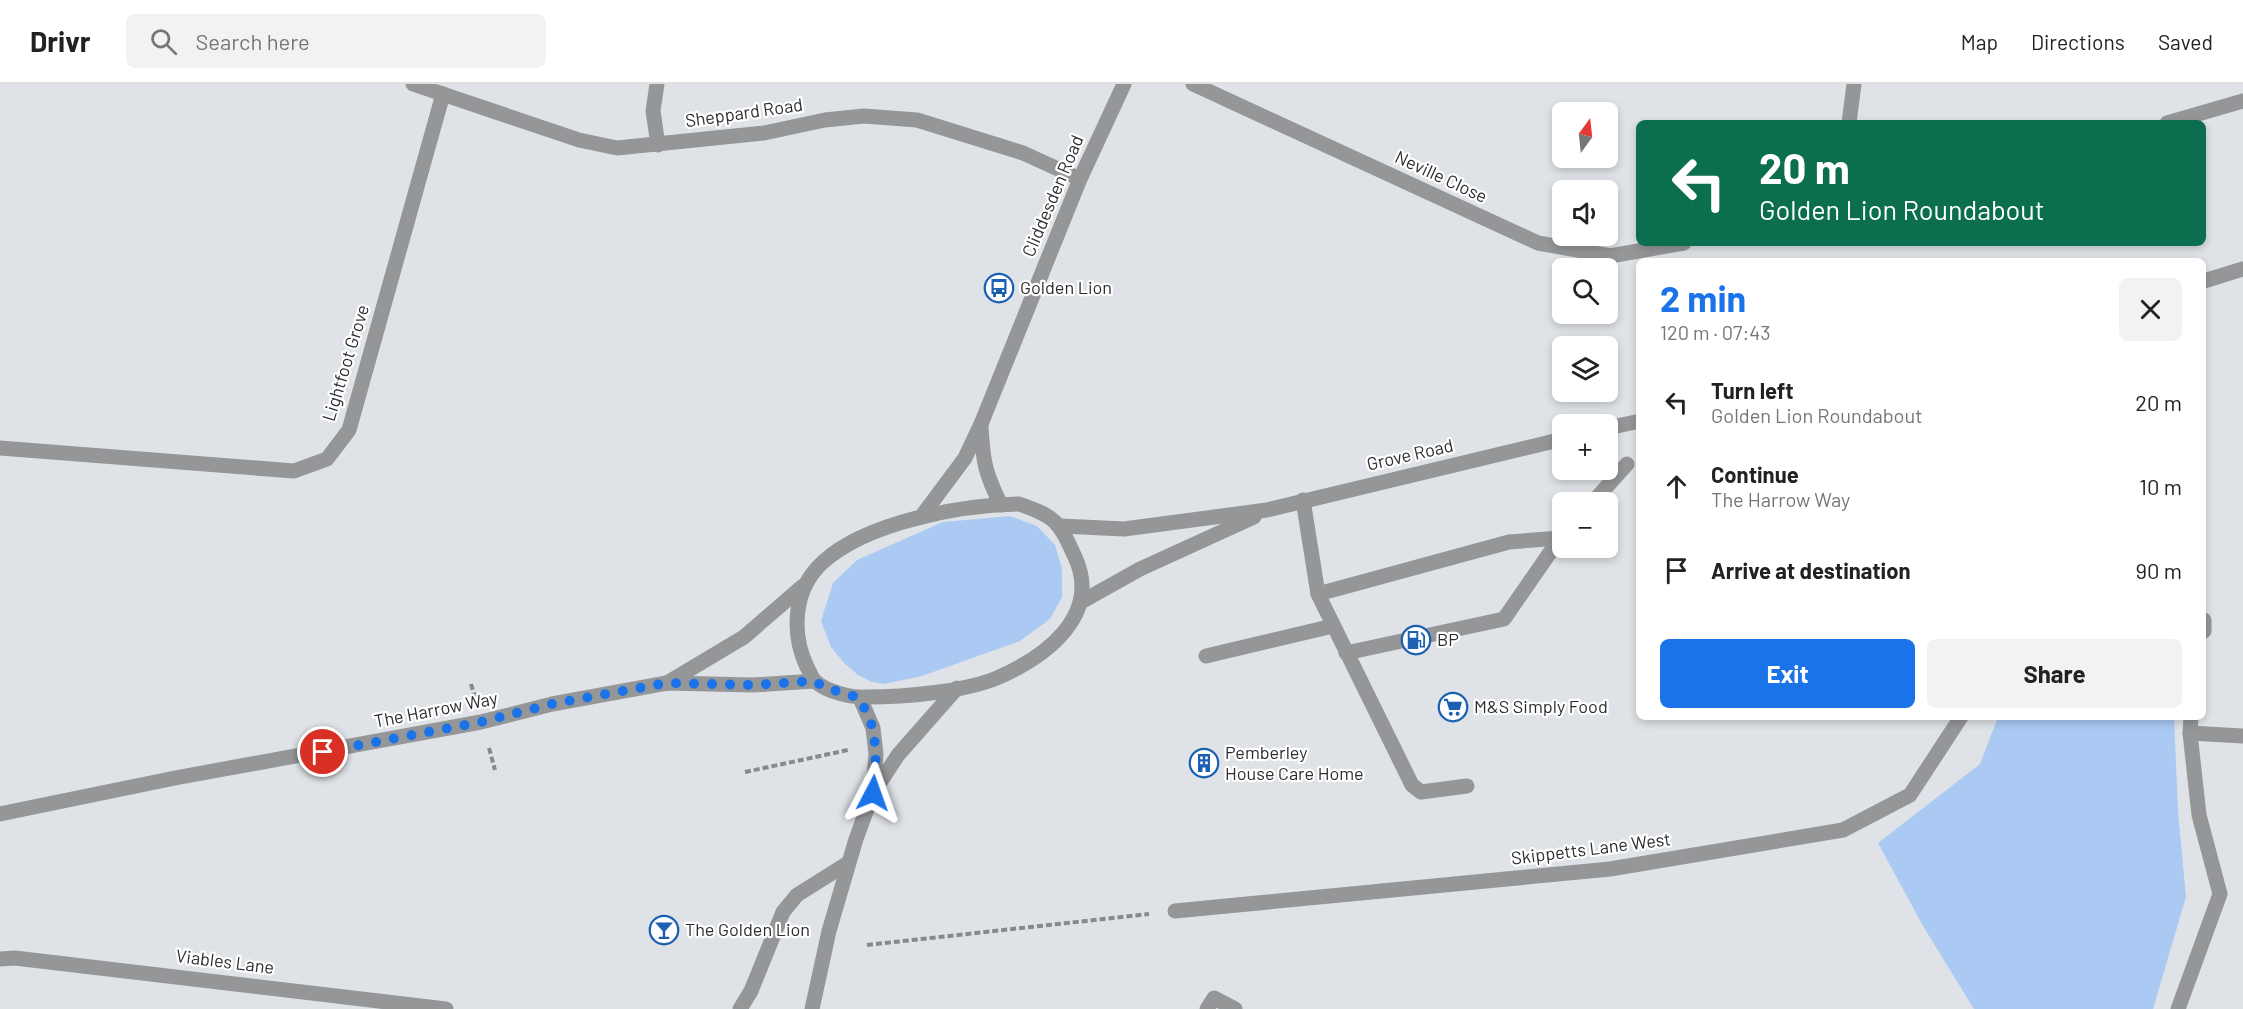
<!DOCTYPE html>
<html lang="en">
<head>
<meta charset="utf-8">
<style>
  :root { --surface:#fff; --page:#f2f2f2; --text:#222; --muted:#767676; --line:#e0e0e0; --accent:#1a73e8 }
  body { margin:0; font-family:Barlow,sans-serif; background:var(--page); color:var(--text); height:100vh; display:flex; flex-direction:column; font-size:22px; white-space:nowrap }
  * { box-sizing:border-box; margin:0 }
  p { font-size:20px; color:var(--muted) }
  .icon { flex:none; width:33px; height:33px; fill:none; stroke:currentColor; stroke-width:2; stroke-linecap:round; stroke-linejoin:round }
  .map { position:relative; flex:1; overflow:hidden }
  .side { position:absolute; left:1636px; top:174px; width:570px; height:462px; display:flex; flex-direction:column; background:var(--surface); border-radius:9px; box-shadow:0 3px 9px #0003 }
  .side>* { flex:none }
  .top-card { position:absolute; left:1636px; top:36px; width:570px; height:126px; border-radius:9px; box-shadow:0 3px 9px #0003; background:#0b6e4f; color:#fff; overflow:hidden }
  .needle { width:39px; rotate:15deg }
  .controls { position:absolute; left:1552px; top:18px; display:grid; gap:12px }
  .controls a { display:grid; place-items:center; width:66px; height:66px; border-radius:9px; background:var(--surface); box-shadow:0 3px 9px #0003; font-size:30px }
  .pin { position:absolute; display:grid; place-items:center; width:51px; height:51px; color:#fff; margin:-26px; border:3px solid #fff; border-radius:50%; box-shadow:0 2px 6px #0007 }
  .me { position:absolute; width:66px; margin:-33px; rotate:4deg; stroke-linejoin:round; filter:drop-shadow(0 0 4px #0008) }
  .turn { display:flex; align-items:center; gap:21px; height:126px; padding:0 24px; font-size:27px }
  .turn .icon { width:78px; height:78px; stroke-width:2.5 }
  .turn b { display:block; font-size:42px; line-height:51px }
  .round { display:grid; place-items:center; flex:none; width:63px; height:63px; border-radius:9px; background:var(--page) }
  .headline { display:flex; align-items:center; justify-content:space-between; height:102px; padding:0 24px }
  h1 { font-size:36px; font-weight:700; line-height:45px; color:var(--accent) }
  .cta { display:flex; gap:12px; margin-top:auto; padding:12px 24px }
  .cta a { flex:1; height:69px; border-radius:9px; background:var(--accent); color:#fff; font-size:24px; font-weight:700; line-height:69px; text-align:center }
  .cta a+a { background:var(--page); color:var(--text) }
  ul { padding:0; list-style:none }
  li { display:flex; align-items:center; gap:18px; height:84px; padding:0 24px }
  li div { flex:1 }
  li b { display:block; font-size:22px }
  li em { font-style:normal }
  header { display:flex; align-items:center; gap:36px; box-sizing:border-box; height:84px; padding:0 30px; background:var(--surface); border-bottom:2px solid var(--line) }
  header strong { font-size:28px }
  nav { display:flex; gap:33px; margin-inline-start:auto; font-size:21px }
  .search { width:420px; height:54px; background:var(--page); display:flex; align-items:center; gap:15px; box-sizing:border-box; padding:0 21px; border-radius:9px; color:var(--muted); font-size:22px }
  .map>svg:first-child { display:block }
  .green { fill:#aacaf4 }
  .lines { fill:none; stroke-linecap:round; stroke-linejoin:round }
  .path { stroke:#87898c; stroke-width:4; stroke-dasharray:6 3; stroke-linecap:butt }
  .minor { stroke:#959698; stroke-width:15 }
  .route { stroke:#1a73e8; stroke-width:10; stroke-dasharray:0 18 }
  .labels { text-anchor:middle; stroke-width:4.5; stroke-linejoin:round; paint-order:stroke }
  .street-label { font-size:18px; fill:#2c2d2f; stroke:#fff }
  .poi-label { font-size:18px; fill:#2c2d2f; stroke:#fff; text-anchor:start }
</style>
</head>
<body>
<header>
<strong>Drivr</strong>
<div class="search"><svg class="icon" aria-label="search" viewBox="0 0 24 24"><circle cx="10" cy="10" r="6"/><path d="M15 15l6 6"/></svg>Search here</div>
<nav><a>Map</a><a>Directions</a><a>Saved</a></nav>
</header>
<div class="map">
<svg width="2243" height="925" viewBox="0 0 2243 925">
  <rect width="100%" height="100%" fill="#dfe2e6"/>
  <g class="green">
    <polygon points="1010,432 1037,442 1055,461 1062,485 1062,513 1050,535 1020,557 922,592 884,600 872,598 858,591 844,579 831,563 821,537 833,499 857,476 943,438"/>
    <polygon points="1998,633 2174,633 2178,727 2186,813 2153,925 1974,925 1923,842 1878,759 1980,680"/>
  </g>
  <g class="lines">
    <g class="path">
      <polyline points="471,600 475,613"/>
      <polyline points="489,664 495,686"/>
      <polyline points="745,688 848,666"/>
      <polyline points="867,861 1149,830"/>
    </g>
    <g class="minor">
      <polyline points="413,0 579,56 617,64 764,49 825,36 864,32 917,36 1023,69 1080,95"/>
      <polyline points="657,0 653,27 658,61"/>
      <polyline points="1193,0 1538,159 1610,172 1684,159"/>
      <polyline points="1849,39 1854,0"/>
      <polyline points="2167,39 2243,17"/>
      <polyline points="2204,197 2243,185"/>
      <path d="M981,343C983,378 985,389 1001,421"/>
      <polyline points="1608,344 1640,337"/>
      <polyline points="0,364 294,387 327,375 349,346 443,10"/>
      <polyline points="1303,416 1318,510 1412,701 1421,708 1467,702"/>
      <polyline points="1593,418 1627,380"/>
      <path d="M1019,420C1057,433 1059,438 1075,473C1102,532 1045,573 997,594C963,608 904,613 867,613C853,614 827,608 816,598C812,595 810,588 807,583C791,549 793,505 823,478C867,438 961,421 1019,420Z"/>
      <polyline points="921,433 965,374 981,340 1080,95 1124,0"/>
      <polyline points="1061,442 1124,445 1267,426 1563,355"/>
      <polyline points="1318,510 1509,458 1560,454 1563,451"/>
      <polyline points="1081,518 1140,485 1254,433"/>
      <polyline points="2204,536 2204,547"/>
      <polyline points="1346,569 1504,535 1560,454"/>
      <polyline points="1206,572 1333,542"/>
      <polyline points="667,599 744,553 803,502"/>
      <polyline points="860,614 873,644 876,670 873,706"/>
      <polyline points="2190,649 2243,652"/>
      <polyline points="0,730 175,694 481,638 552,620 667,599 753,601 814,597"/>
      <polyline points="1175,827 1610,785 1843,746 1910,711 1961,633"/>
      <polyline points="0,875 15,874 446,925"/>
      <polyline points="740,925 751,907 783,828 797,811 848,779"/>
      <polyline points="812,925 829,847 856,755 873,709 898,671 957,604"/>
      <polyline points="1207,925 1214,914 1235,925"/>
      <polyline points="2178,925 2220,810 2199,731 2190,649 2191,633"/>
    </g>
  </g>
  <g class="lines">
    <polyline class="route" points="323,668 481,638 552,620 667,599 753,601 814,597 826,604 860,614 873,644 876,670 873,709"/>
  </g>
  <defs>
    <g id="bus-ring" transform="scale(1.5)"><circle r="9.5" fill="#fff" stroke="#1c60b1" stroke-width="1.5"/><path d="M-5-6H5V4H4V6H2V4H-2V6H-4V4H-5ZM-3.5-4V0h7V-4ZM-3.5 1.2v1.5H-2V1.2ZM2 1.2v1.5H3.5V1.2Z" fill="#1c60b1"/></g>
    <g id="fuel-ring" transform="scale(1.5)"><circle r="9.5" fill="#fff" stroke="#1c60b1" stroke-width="1.5"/><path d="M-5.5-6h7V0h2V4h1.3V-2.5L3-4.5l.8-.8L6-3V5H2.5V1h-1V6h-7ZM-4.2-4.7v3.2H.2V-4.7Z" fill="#1c60b1"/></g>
    <g id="supermarket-ring" transform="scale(1.5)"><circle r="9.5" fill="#fff" stroke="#1c60b1" stroke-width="1.5"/><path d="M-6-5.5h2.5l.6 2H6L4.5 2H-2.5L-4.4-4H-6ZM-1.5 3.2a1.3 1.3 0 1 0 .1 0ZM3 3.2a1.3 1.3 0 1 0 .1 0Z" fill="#1c60b1"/></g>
    <g id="building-ring" transform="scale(1.5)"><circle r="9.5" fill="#fff" stroke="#1c60b1" stroke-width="1.5"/><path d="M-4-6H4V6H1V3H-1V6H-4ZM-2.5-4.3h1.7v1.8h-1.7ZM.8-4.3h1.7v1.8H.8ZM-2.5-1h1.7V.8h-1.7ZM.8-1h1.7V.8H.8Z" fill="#1c60b1"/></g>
    <g id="bar-ring" transform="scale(1.5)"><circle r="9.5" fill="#fff" stroke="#1c60b1" stroke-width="1.5"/><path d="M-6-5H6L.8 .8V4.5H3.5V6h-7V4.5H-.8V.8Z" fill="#1c60b1"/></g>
  </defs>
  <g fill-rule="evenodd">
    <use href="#bus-ring" x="999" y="204"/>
    <use href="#fuel-ring" x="1416" y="556"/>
    <use href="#supermarket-ring" x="1453" y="623"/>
    <use href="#building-ring" x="1204" y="679"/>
    <use href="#bar-ring" x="664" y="846"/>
  </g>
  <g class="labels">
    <g class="street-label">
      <text transform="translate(744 29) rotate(-8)" y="6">Sheppard Road</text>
      <text transform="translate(1441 93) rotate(25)" y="6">Neville Close</text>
      <text transform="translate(1053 112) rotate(-67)" y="6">Cliddesden Road</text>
      <text transform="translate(346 279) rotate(-73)" y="6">Lightfoot Grove</text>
      <text transform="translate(1410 371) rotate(-13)" y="6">Grove Road</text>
      <text transform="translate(436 626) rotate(-11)" y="6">The Harrow Way</text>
      <text transform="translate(1591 765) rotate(-7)" y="6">Skippetts Lane West</text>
      <text transform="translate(225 878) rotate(7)" y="6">Viables Lane</text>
    </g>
    <g class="poi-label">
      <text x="1020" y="210">Golden Lion</text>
      <text x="1437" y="562">BP</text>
      <text x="1474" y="629">M&amp;S Simply Food</text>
      <text x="1225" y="675">Pemberley<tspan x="1225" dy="21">House Care Home</tspan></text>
      <text x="685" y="852">The Golden Lion</text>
    </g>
  </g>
</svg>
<div class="controls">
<a><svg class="needle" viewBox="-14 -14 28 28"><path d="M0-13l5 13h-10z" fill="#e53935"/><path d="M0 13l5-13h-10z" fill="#767676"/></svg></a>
<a><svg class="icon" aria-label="sound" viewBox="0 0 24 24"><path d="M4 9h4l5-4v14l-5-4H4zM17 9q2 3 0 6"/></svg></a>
<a><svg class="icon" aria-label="search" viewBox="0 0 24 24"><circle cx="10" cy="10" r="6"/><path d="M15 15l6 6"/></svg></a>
<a><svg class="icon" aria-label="layers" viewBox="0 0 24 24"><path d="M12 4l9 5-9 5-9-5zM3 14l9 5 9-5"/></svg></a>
<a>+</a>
<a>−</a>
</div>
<div class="pin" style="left:323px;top:668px;background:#d93025"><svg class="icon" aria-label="arrive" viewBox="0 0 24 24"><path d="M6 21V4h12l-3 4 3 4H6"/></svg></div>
<svg class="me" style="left:873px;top:709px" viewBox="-20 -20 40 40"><path d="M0-17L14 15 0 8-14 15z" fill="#1a73e8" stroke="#fff" stroke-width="4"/></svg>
<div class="top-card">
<div class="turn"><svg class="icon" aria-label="left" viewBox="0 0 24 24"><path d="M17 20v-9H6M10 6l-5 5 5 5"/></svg><div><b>20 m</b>Golden Lion Roundabout</div></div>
</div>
<section class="side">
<div class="headline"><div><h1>2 min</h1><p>120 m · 07:43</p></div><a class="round"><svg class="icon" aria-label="close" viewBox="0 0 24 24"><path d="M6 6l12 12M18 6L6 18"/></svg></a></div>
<ul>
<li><svg class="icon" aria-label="left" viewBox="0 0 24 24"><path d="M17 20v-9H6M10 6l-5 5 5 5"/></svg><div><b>Turn left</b><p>Golden Lion Roundabout</p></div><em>20 m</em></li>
<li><svg class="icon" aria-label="ahead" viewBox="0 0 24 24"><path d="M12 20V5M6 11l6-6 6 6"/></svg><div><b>Continue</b><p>The Harrow Way</p></div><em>10 m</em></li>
<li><svg class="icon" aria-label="arrive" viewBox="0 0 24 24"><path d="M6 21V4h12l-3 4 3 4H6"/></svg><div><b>Arrive at destination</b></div><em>90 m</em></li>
</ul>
<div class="cta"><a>Exit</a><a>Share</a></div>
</section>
</div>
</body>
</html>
